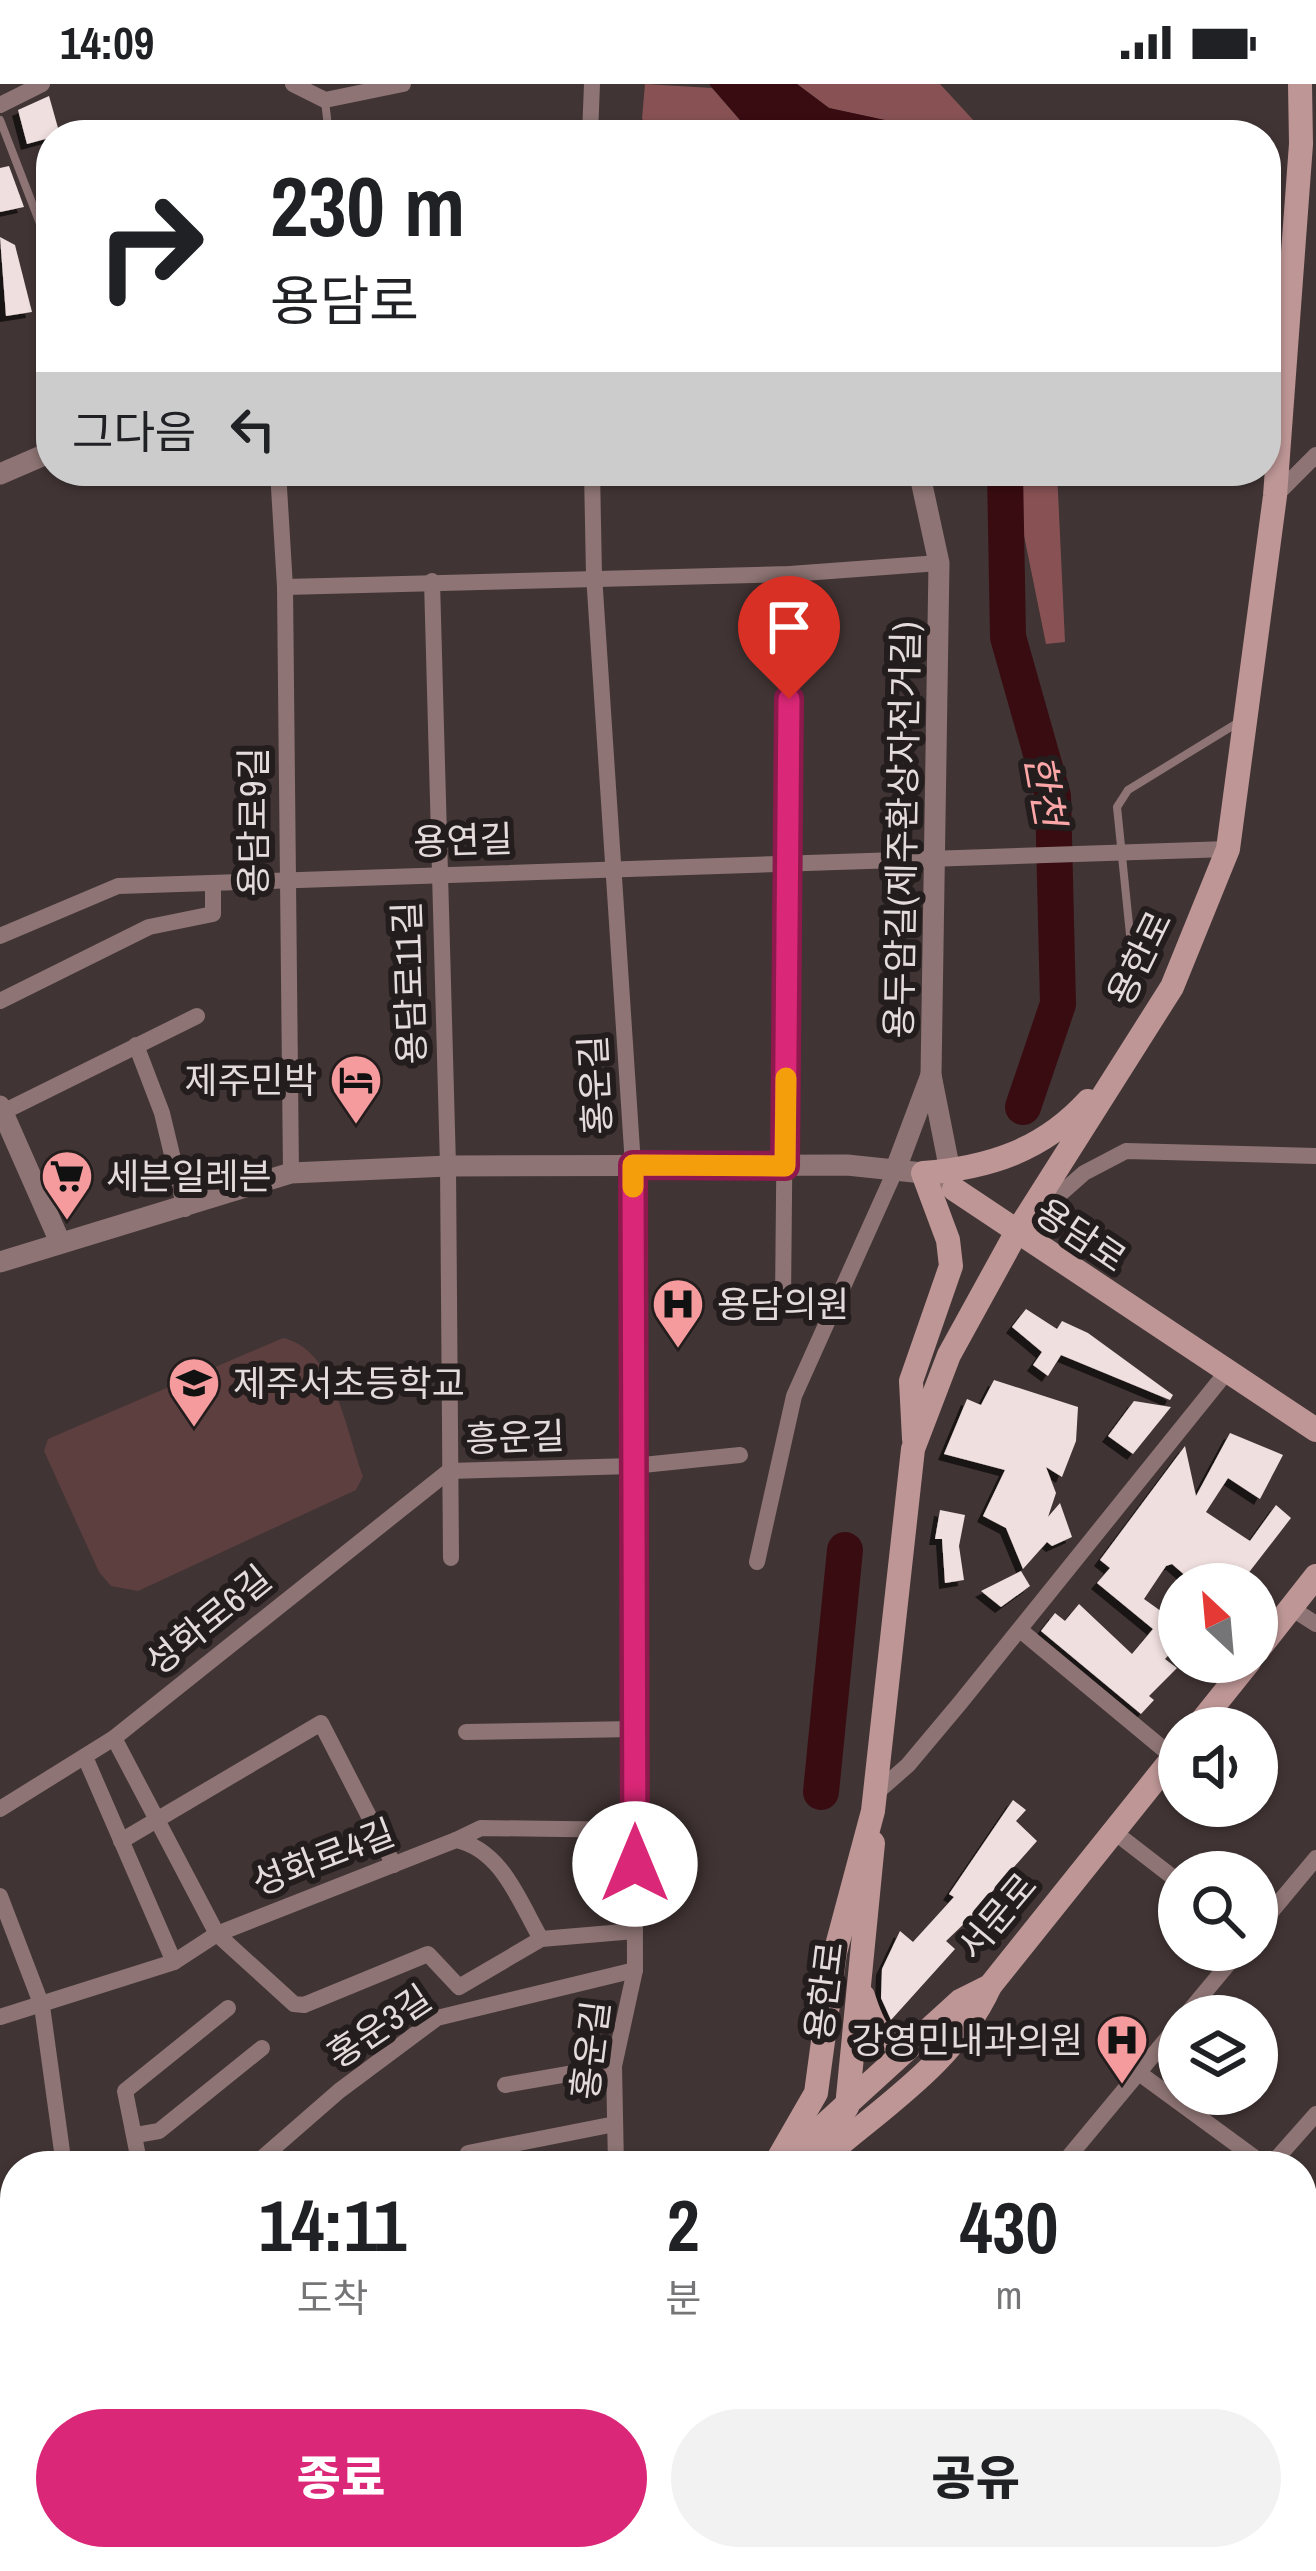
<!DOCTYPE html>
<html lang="ko">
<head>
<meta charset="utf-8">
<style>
  :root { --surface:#fff; --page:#f2f2f2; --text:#202124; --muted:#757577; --accent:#db2777 }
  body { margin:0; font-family:"Archivo Narrow","Noto Sans KR",sans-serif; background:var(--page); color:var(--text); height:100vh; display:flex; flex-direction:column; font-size:45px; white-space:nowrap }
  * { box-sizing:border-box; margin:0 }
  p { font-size:39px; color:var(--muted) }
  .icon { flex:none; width:66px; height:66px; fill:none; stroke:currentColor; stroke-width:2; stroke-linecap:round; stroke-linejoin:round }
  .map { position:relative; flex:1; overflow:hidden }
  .side { position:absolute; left:0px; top:2067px; width:1317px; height:420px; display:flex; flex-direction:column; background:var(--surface); border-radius:48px 48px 0 0; box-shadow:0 3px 9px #0004 }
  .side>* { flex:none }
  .guide { position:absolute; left:36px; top:36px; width:1245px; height:366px; border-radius:48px; box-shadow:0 3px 9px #0004; background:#fff; color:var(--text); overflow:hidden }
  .needle { width:78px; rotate:334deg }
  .buttons { position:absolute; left:1158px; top:1479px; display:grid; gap:24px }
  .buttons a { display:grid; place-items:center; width:120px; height:120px; border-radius:50%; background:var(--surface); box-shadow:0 3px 9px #0004; font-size:60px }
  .pin { position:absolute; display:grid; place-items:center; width:102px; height:102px; color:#fff; margin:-123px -51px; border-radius:50% 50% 50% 0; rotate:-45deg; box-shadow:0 0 12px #0007 }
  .pin .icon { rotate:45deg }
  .me { position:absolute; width:132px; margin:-66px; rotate:0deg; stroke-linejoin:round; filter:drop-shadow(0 0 9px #0008) }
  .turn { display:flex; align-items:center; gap:42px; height:252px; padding:0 36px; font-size:54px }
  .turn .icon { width:156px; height:156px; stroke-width:2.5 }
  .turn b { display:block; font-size:84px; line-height:102px }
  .then { display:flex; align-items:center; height:114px; padding:0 36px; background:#0003; gap:24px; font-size:45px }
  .eta { display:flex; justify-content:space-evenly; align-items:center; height:204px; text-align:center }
  .eta b { font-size:72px; font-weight:800; line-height:84px }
  .action { display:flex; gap:24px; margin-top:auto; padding:24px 36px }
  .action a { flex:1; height:138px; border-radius:72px; background:var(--accent); color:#fff; font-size:48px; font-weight:800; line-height:138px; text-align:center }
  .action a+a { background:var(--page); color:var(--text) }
  .status { display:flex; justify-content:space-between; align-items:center; height:84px; padding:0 60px; background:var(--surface); direction:ltr }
  .status svg { height:33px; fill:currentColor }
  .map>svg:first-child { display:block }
  .green { fill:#5e3f3f }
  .forest { fill:#885254 }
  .water { fill:#390c11 }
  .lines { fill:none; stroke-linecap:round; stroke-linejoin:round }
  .river { stroke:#390c11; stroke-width:36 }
  .building { fill:#f0dfdf; filter:url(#shadow) }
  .service { stroke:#8e7474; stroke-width:8 }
  .minor { stroke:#8e7474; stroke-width:16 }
  .tertiary { stroke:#8e7474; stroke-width:21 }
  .secondary { stroke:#be9696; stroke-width:24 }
  .route-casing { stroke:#8e194d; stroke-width:30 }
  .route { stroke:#db2777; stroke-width:21 }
  .slow { stroke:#f59e0b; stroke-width:21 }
  .labels { text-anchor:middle; stroke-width:12; stroke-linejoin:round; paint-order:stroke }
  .street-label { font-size:36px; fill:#e4dbdb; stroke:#241d1d }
  .poi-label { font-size:36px; fill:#e4dbdb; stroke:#241d1d; text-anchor:start }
  .water-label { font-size:39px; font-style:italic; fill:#fca6a8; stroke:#241d1d }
</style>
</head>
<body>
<div class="status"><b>14:09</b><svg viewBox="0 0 49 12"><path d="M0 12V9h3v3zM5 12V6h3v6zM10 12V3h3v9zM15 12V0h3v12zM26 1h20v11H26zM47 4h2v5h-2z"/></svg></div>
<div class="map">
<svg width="1316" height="2487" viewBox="0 0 1316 2487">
  <defs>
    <filter id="shadow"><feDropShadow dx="-6" dy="6" stdDeviation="0" flood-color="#0009"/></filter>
  </defs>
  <rect width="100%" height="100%" fill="#413434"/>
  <path class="green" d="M283,1254C335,1266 346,1347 363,1392L356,1406L138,1507L111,1502L99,1488L44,1367L48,1355Z"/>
  <g class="forest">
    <polygon points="645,0 712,4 753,51 662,51 642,35"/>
    <polygon points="797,0 940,0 987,51 917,51 903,40 829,24"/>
    <polygon points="1019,387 1057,387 1065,558 1046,560 1015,407"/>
  </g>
  <polygon class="water" points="709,0 797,0 829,24 903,40 917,51 753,51"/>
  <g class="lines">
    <g class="river">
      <polyline points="1005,387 1008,553 1053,712 1058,920 1023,1023"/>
      <polyline points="821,1708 845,1466"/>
      <polyline points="1037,2472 1043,2487"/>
    </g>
  </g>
  <g class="building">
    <polygon points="49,12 60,51 27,60 18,26"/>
    <polygon points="9,82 24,123 0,128 0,84"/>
    <polygon points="0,153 15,161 32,228 6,232"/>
    <polygon points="1026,1225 1057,1245 1062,1237 1088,1249 1173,1311 1170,1316 1061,1271 1048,1292 1033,1281 1042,1268 1012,1243"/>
    <polygon points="994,1296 1078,1323 1076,1357 1062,1393 1046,1383 1056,1409 1048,1433 1060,1419 1072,1453 1052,1462 1047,1458 1023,1485 1006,1444 983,1432 1005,1386 944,1370 967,1315 981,1321"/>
    <polygon points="1134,1317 1171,1323 1133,1370 1108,1352"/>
    <polygon points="1230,1349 1283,1371 1260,1415 1228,1394 1206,1428 1250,1457 1276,1421 1291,1434 1240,1500 1195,1500 1172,1480 1166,1482 1144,1515 1179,1540 1179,1560 1165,1575 1177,1584 1149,1612 1154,1616 1141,1630 1041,1547 1055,1529 1065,1537 1079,1520 1132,1570 1153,1545 1097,1499 1110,1484 1100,1476 1185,1362 1196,1412"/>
    <polygon points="940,1426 965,1431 959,1462 964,1496 945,1499 942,1455 935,1455"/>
    <polygon points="1021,1487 1030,1502 1001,1523 981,1507"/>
    <polygon points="1013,1716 1026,1726 1016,1737 1037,1757 990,1810 999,1816 980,1839 971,1833 946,1857 955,1865 891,1936 881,1914 882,1885 900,1847 913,1858 954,1813 949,1810"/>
  </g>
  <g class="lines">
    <g class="service">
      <polyline points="325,17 329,51"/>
      <polyline points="0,36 51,168"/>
      <polyline points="1132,870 1117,723 1128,706 1239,638"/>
    </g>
    <g class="minor">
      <polyline points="293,0 325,16 403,0"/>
      <polyline points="0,21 42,0"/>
      <polyline points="590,51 592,0"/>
      <polyline points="278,387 285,503 291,1089"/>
      <polyline points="592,387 594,491 633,1081 635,1886 614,1982 616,2082"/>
      <polyline points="1276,411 1316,371"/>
      <polyline points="432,497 448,1082 451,1474"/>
      <polyline points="285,503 790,490 939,479"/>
      <polyline points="0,852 118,802 1228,765"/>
      <polyline points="0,917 149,843 213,830 213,799"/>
      <polyline points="136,961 162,1029 185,1125"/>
      <polyline points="3,1028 197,932"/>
      <polyline points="1033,1134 1084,1089 1126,1067 1316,1072"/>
      <polyline points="783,1217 790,490"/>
      <polyline points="449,1387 633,1382 740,1371"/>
      <polyline points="757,1478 794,1312 895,1087"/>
      <polyline points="1291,1524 1316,1540"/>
      <polyline points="1020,1546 1173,1673"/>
      <polyline points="466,1648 634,1645"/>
      <polyline points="114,1654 217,1850 294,1920 304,1921 428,1870 459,1903 541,1855"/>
      <polyline points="85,1673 174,1878"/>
      <polyline points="875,1710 908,1681 960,1619 1225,1290"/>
      <polyline points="0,1725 114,1654 449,1387"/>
      <polyline points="1113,1747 1179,1798"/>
      <polyline points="456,1756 481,1744 635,1746"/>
      <polyline points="121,1757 321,1639 394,1781"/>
      <polyline points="0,1812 42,1922 64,2082"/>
      <polyline points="1257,1845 1316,1774"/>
      <polyline points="1185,1932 1240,1866"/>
      <path d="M0,1933L174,1878L217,1850L456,1756C502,1766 519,1817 541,1855L635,1847"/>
      <polyline points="1139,1989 1266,2082"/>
      <polyline points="505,2001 614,1982"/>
      <polyline points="136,2051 159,2047 262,1964"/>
      <polyline points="468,2069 615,2040"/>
      <polyline points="140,2082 125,2007 228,1924"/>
      <polyline points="253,2082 339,2007 437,1934 635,1886"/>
      <polyline points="1061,2082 1179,1940"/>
      <polyline points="1270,2082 1316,2030"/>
      <polyline points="1302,2111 1316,2122"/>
      <polyline points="1302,2292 1316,2275"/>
      <polyline points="766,2472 768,2487"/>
      <polyline points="971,2472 979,2487"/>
      <polyline points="1127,2472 1133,2487"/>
      <polyline points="1230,2472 1250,2487"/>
      <polyline points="164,2487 163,2482 220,2472"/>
    </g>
    <g class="tertiary">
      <polyline points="919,387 939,479 931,991 953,1102"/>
      <polyline points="0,390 51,368"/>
      <polyline points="0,1022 60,1158"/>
      <polyline points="895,1087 931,991"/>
      <polyline points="0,1178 291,1089 448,1082 847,1081 923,1089 954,1105"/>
      <polyline points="0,2291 15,2288"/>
    </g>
    <g class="secondary">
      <polyline points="954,1105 1316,1346"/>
      <path d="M914,1355L911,1297L951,1182L948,1156L923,1089C988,1084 1042,1067 1088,1017"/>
      <polyline points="1257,1567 1316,1492"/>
      <polyline points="1196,1644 1249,1578"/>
      <path d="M863,1912C873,1943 880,1963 916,1959"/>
      <path d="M832,2067C890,2018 958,1973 990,1902"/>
      <polyline points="789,2073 960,1917 990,1902 1179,1666"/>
      <polyline points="774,2082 816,2009 835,1869 873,1727 913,1365 949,1271 1015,1151 1172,903 1228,765 1275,412 1301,60 1300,0"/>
      <polyline points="808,2082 847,2023 873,1759"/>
      <polyline points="535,2472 538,2487"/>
      <polyline points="558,2487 562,2472"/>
    </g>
  </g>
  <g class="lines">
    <g class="route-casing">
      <polyline id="route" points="635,1780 633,1081 785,1082 789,615"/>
    </g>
    <use href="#route" class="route"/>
    <polyline class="slow" points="633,1103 633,1081 785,1082 786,994"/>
  </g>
  <defs>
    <g id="hotel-pin" transform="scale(2.7)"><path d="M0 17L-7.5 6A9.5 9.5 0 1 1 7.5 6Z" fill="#f59b9d" stroke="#241d1d"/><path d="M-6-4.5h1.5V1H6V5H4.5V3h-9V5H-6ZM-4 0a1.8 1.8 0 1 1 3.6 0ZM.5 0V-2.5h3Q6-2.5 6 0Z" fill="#111"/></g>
    <g id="supermarket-pin" transform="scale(2.7)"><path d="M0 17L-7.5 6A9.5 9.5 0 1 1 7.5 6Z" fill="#f59b9d" stroke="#241d1d"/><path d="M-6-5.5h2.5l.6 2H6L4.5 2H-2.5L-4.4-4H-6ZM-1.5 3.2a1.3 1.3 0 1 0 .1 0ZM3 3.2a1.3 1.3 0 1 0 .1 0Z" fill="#111"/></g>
    <g id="hospital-pin" transform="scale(2.7)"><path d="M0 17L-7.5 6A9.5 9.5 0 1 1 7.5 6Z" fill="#f59b9d" stroke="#241d1d"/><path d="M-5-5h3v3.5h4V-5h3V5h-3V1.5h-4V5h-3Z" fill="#111"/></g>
    <g id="school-pin" transform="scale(2.7)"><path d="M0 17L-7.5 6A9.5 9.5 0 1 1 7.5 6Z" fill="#f59b9d" stroke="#241d1d"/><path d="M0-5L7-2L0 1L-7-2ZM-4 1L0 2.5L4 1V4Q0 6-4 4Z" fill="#111"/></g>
  </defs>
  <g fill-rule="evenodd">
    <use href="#hotel-pin" x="356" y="996"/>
    <use href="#supermarket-pin" x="67" y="1092"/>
    <use href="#hospital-pin" x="678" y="1220"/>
    <use href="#school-pin" x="194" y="1299"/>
    <use href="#hospital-pin" x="1122" y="1956"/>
  </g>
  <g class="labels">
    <g class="street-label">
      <text transform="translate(253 738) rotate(-90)" y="13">용담로9길</text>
      <text transform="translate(902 746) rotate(-89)" y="13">용두암길(제주환상자전거길)</text>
      <text transform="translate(463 756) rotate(-2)" y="13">용연길</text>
      <text transform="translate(1139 874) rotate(-64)" y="13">용한로</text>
      <text transform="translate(409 899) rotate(-92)" y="13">용담로11길</text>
      <text transform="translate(595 1001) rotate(-93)" y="13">홍운길</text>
      <text transform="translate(1081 1151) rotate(34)" y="13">용담로</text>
      <text transform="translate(515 1353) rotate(-2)" y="13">흥운길</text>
      <text transform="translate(208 1536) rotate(-39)" y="13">성화로6길</text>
      <text transform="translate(323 1773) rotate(-21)" y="13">성화로4길</text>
      <text transform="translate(997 1832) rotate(-50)" y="13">서문로</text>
      <text transform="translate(824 1907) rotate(-83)" y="13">용한로</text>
      <text transform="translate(379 1942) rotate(-34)" y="13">홍운3길</text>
      <text transform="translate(590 1966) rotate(-83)" y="13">홍운길</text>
    </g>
    <g class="poi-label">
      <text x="317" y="1009" text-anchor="end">제주민박</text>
      <text x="106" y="1105">세븐일레븐</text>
      <text x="717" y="1233">용담의원</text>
      <text x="233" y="1312">제주서초등학교</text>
      <text x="1083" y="1969" text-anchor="end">강영민내과의원</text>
    </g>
    <g class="water-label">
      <text transform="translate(1045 706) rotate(80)" y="14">한천</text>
    </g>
  </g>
</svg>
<div class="buttons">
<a><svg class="needle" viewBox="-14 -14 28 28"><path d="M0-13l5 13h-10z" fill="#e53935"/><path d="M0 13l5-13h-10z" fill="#757577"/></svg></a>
<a><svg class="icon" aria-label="sound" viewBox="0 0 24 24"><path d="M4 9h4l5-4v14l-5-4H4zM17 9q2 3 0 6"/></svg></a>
<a><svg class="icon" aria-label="search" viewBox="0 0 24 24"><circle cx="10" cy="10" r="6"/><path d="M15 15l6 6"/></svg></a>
<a><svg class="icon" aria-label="layers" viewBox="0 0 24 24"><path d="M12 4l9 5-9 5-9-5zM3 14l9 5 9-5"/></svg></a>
</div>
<div class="pin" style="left:789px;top:615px;background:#d93025"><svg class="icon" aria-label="arrive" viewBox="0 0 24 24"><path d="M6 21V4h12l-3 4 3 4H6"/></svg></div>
<svg class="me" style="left:635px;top:1780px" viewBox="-20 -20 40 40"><circle r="19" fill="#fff"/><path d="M0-13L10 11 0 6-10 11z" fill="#db2777"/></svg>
<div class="guide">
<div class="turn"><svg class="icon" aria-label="right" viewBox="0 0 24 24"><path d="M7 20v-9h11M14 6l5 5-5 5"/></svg><div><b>230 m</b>용담로</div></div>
<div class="then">그다음<svg class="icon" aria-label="left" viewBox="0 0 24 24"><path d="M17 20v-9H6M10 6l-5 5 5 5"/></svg></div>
</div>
<section class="side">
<div class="eta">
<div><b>14:11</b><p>도착</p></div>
<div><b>2</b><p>분</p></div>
<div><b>430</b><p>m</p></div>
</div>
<div class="action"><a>종료</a><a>공유</a></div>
</section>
</div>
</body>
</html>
